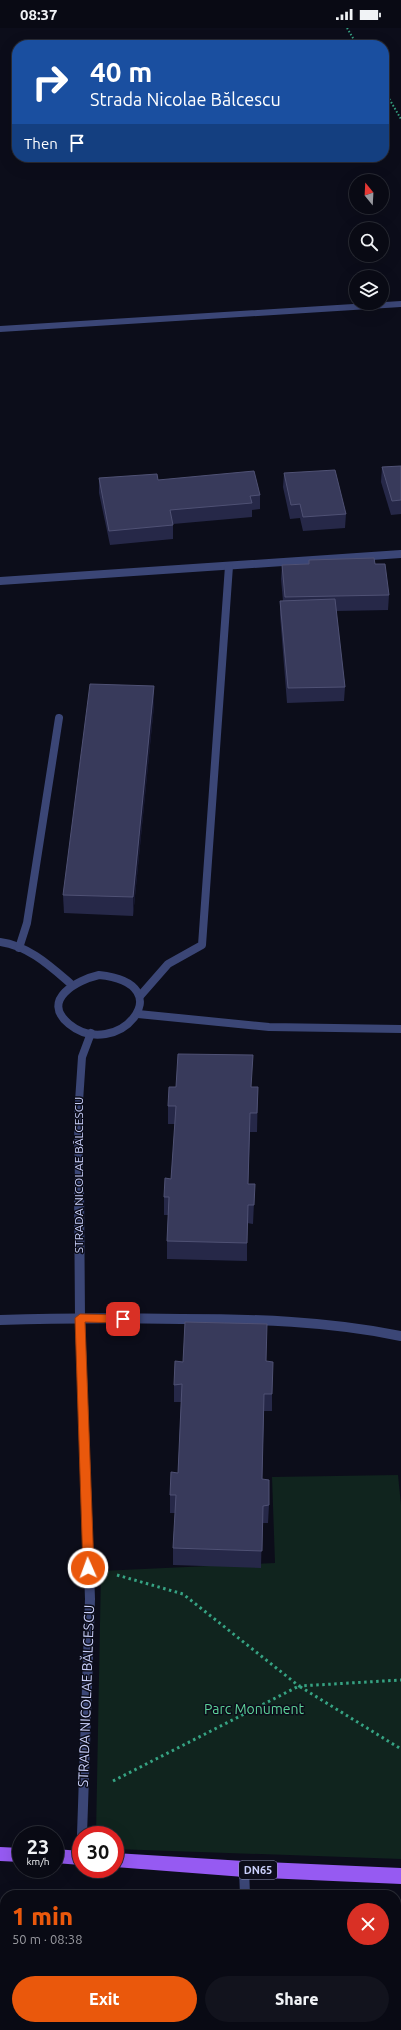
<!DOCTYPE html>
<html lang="en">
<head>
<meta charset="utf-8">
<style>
  :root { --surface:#090a14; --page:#12131d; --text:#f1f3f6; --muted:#999aa0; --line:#292b34; --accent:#ea580c }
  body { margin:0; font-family:Ubuntu,sans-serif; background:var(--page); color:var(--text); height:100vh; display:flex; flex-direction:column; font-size:15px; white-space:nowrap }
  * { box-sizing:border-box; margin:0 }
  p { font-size:13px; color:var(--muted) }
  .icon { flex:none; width:22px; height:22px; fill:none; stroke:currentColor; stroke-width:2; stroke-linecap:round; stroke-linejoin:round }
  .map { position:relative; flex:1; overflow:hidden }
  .side { position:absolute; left:0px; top:1862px; width:401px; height:140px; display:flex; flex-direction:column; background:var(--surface); border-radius:16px 16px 0 0; box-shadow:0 4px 16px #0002,0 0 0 1px var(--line) }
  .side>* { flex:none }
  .banner { position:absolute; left:12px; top:12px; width:377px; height:122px; border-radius:16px; box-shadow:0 4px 16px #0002,0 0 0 1px var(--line); background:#1a4fa0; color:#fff; overflow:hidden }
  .needle { width:26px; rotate:342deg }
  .tools { position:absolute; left:349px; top:146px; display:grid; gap:8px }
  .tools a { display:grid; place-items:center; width:40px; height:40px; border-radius:50%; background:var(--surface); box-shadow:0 4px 16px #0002,0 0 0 1px var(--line); font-size:20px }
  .speed { position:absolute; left:12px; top:1798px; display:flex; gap:8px; font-size:20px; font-weight:700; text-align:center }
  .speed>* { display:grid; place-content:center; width:52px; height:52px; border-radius:50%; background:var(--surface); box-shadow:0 4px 16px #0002,0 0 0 1px var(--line); line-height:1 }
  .speed small { font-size:10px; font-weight:400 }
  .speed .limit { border:6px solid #d22; background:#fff; color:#111 }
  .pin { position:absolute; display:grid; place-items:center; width:34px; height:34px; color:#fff; margin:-17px; border-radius:8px; box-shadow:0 2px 6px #0006 }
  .me { position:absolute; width:44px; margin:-22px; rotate:358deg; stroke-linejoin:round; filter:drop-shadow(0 0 3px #0008) }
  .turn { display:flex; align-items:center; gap:14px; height:84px; padding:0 12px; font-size:18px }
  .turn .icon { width:52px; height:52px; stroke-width:2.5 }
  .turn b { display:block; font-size:28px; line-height:34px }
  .then { display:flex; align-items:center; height:38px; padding:0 12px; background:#0003; gap:8px; font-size:15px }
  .round { display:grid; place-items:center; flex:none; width:42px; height:42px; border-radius:21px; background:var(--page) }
  .head { display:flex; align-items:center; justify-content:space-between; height:68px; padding:0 12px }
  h1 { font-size:24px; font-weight:800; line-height:30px; color:var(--accent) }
  .button { display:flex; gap:8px; margin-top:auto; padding:8px 12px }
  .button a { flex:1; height:46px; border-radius:24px; background:var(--accent); color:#fff; font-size:16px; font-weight:800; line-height:46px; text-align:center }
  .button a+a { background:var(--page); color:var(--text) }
  .status { display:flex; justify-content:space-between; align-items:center; height:28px; padding:0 20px; background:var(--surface); direction:ltr }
  .status svg { height:11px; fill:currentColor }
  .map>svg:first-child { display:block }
  .green { fill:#10241e }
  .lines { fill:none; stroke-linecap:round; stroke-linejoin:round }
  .path-far1 { stroke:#36a383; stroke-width:2; stroke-dasharray:1.5 2; stroke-linecap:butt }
  .path { stroke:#36a383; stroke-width:3; stroke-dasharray:2.5 3.5; stroke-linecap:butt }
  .lane { stroke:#3b4676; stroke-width:10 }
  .street-far2 { stroke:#3b4676; stroke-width:6 }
  .street-far1 { stroke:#3b4676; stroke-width:8 }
  .street { stroke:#3b4676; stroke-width:10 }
  .primary { fill:#965af2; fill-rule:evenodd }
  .wall { fill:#262848 }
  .shaded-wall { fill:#14152d }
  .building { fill:#383a5b; stroke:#4f5174 }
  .route { fill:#ea580c; stroke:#983908 }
  .labels { text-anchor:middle; stroke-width:3; stroke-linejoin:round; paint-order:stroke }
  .shield { fill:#0c0d1a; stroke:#9196b8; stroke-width:1 }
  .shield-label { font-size:11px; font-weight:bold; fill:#cad0fb }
  .street-label { font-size:12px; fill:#cad0fb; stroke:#0c0d1a }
  .near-street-label { font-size:14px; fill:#cad0fb; stroke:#0c0d1a }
  .near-park-label { font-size:14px; fill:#5dd39a; stroke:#0c0d1a }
</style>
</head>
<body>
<div class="status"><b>08:37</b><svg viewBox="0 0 49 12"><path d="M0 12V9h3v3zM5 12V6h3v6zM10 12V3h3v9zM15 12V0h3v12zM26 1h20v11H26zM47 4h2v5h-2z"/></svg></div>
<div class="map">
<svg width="401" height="2002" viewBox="0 0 401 2002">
  <rect width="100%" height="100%" fill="#0c0d1a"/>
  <polygon class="green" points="398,1447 401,1477 401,1831 115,1821 115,1807 96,1807 101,1543 275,1535 272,1449"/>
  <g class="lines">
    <g class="path-far1">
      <polyline points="347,0 357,17"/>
      <polyline points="384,62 401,91"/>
    </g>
    <g class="path">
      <polyline points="117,1547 183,1566 299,1658 401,1652"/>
      <polyline points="113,1753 299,1658 401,1721"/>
    </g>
    <g class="lane">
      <polyline points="244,1841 245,1867"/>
      <polyline points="247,1997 247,2002"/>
    </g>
    <polyline class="street-far2" points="0,301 401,276"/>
    <g class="street-far1">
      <polyline points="0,553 401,526"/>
      <path d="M0,914C29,918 50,938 71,956"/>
      <polyline points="19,920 27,895 59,690"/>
      <path d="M99,947C185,956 116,1035 69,996C40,972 77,952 99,947Z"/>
      <polyline points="140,968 168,936 202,917 229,538"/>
      <polyline points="138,986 269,999 401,1001"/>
      <polyline points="79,1159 78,1088 82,1029 91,1005"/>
    </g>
    <g class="street">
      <polyline points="79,1158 80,1290 90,1571 82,1807"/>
      <path d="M0,1292C61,1290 121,1290 181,1291C255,1291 328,1293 401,1308"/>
    </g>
    <g class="primary">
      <polygon points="0,1819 21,1820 21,1834 0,1833"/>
      <polygon points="55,1821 81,1823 81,1837 55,1835"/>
      <polygon points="115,1825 244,1833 401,1840 401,1856 244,1849 115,1839"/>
    </g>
  </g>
  <g class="wall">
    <polygon points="401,438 401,486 391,487 381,454 382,439"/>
    <polygon points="284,445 346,486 345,500 303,503 300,490 290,491 283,459"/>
    <polygon points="99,450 158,452 260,467 260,481 252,482 252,489 173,496 173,511 110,517 99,465"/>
    <polygon points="309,532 375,536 389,567 388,582 336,583 345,659 344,673 287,675 280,587 280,573 283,573 281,551 282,537 309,536"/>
    <polygon points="154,658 154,677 133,888 64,885 63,867"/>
    <polygon points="252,1059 258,1059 257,1104 250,1104 248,1156 254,1174 253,1196 247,1195 247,1233 167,1231 167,1213 168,1187 164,1187 164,1169 171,1151 175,1096 168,1096 168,1078"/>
    <polygon points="266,1333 272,1366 272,1383 264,1383 262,1451 269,1477 268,1495 262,1495 261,1540 173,1537 173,1520 175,1485 170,1485 170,1467 178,1445 181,1374 174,1374 174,1357 183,1334"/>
  </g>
  <polygon class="shaded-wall" points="154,658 154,677 133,888 133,869"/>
  <g class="building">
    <polygon points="401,438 401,472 392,473 382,439"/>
    <polygon points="335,442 346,486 303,489 300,476 291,477 284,445"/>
    <polygon points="254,443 260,467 250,468 252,475 170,482 173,497 109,503 99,450 157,446 158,452"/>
    <polygon points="374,530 375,536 385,536 389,567 285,569 282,537 309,536 309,532"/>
    <polygon points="335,571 345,659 288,660 280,573"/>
    <polygon points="90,656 154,658 133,869 63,867"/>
    <polygon points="178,1026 253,1027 251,1059 258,1059 257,1085 250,1085 248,1156 255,1156 254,1177 248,1177 247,1215 167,1213 169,1169 164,1169 165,1150 171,1151 176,1078 168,1078 169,1059 176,1059"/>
    <polygon points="185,1294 267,1296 266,1333 273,1334 272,1366 264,1366 262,1451 269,1452 269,1477 263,1478 262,1523 173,1520 176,1467 170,1467 171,1444 178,1445 182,1356 174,1357 175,1333 183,1334"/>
  </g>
  <polygon class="route" points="80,1286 123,1287 128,1291 123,1295 85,1294 94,1540 92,1543 85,1543 83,1540 75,1290"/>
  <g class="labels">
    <rect class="shield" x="239" y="1833" width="38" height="18" rx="3"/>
    <g class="shield-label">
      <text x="258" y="1846">DN65</text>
    </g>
    <g class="street-label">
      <text transform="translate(79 1147) rotate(-90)" y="4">STRADA NICOLAE BĂLCESCU</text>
    </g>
    <g class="near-street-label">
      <text transform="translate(86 1668) rotate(-88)" y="5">STRADA NICOLAE BĂLCESCU</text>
    </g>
    <g class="near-park-label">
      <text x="254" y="1686">Parc Monument</text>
    </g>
  </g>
</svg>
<div class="tools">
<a><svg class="needle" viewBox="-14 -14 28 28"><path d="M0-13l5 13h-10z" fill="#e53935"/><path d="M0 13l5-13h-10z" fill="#999aa0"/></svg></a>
<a><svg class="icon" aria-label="search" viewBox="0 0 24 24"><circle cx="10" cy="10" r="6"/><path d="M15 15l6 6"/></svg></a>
<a><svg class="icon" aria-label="layers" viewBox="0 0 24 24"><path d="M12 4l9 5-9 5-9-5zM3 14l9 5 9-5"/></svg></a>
</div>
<div class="speed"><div>23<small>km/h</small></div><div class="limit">30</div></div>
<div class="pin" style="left:123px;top:1291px;background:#d93025"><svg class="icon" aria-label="arrive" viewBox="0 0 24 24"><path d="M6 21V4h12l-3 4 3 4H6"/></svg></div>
<svg class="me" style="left:88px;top:1540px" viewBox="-20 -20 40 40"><circle r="17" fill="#ea580c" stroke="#fff" stroke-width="3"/><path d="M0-11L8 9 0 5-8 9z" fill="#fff"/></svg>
<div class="banner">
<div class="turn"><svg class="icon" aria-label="right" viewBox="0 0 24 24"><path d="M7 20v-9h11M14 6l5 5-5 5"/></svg><div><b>40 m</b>Strada Nicolae Bălcescu</div></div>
<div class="then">Then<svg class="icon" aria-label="arrive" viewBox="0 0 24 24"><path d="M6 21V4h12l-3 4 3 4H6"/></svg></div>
</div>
<section class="side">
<div class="head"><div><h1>1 min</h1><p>50 m · 08:38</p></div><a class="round" style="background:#d93025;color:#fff"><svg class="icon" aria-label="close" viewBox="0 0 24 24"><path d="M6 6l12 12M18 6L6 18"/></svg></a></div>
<div class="button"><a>Exit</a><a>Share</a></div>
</section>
</div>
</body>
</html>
